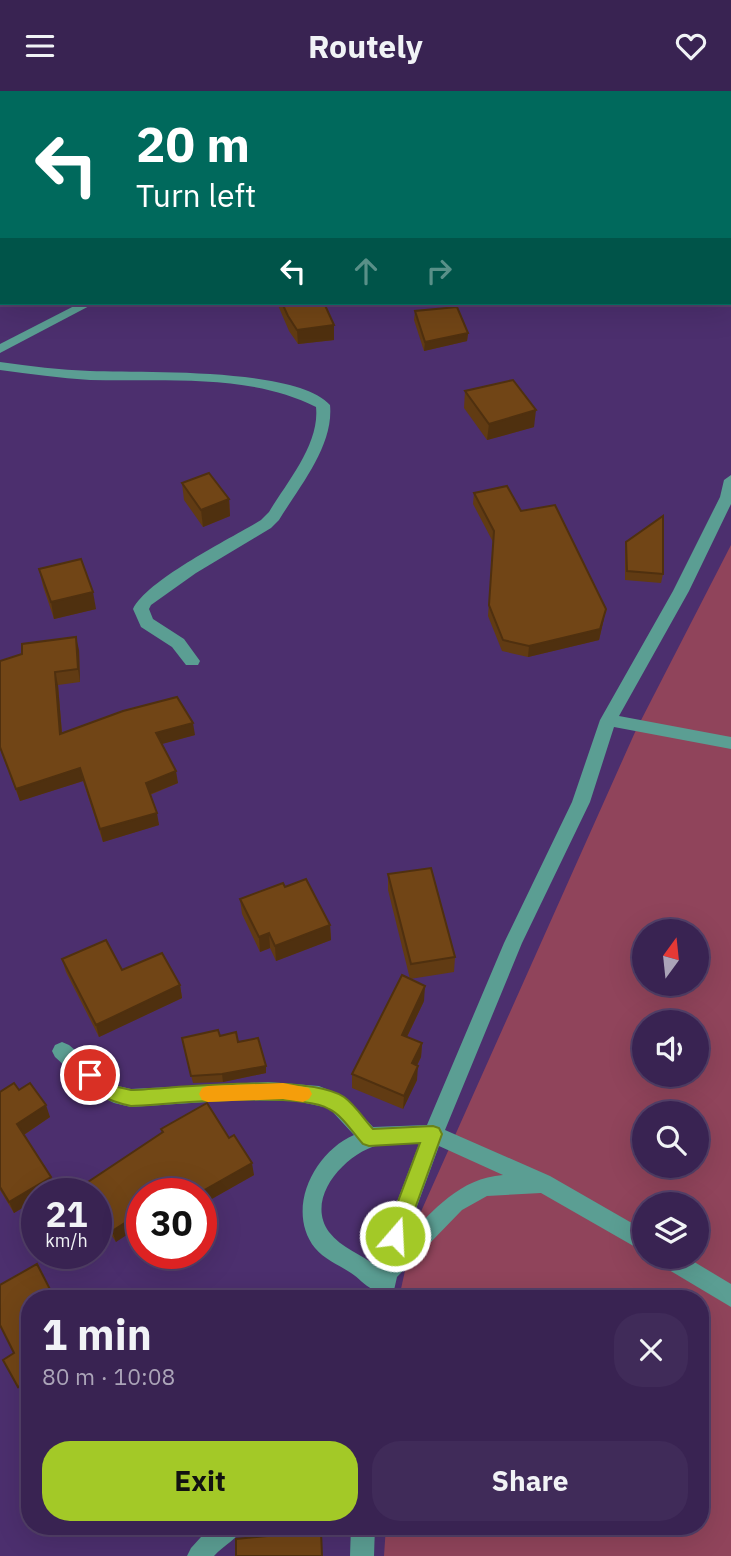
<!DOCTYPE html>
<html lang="en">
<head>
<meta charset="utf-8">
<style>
  :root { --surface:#392352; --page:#402b59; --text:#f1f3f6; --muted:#aba4b8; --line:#534069; --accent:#a3c927 }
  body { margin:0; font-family:"IBM Plex Sans",sans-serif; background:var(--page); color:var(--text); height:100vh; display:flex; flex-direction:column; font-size:26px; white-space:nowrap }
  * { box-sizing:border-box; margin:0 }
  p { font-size:23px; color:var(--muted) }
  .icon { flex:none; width:38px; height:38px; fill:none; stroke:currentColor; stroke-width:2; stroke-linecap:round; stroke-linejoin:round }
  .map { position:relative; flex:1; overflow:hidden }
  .side { position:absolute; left:21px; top:1199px; width:688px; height:245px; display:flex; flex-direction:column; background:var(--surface); border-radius:28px; box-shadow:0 7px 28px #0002,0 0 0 2px var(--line) }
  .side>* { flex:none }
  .guide { position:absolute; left:0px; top:0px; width:732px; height:214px; box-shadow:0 7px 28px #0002,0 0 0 2px var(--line); background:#00695c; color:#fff; overflow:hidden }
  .needle { width:46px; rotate:15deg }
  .tools { position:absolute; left:632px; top:828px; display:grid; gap:14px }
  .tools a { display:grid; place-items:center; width:77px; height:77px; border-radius:50%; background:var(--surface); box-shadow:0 7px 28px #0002,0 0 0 2px var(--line); font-size:35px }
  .speed { position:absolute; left:21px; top:1087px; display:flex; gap:14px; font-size:35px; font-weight:700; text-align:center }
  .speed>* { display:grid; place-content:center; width:91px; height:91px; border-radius:50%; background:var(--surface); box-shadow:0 7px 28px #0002,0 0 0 2px var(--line); line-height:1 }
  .speed small { font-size:18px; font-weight:400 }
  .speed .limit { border:10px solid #d22; background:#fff; color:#111 }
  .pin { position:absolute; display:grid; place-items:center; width:60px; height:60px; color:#fff; margin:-30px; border:4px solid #fff; border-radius:50%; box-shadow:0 2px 7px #0007 }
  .me { position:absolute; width:77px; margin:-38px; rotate:19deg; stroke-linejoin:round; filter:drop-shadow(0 0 5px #0008) }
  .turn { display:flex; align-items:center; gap:24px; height:147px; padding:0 21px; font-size:32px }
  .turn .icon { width:91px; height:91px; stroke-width:2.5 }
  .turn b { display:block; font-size:49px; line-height:60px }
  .lanes { display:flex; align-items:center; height:66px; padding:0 21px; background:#0003; justify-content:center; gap:35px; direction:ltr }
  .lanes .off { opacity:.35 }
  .round { display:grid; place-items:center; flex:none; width:74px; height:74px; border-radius:28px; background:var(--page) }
  .headline { display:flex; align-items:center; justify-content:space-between; height:119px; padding:0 21px }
  h1 { font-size:42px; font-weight:700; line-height:52px }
  .cta { display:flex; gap:14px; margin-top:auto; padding:14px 21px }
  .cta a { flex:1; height:80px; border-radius:28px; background:var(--accent); color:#111; font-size:28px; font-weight:700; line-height:80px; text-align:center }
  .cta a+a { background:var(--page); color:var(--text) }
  header { display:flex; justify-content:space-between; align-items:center; height:91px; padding:0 21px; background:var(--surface); font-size:32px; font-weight:700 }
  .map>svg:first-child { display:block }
  .green { fill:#90445b; fill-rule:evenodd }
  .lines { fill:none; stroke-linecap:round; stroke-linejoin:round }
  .stream { fill:#b291dc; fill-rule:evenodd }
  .minor { fill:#5b9e93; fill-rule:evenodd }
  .wall { fill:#613b13 }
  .shaded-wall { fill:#4f300f }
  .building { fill:#714516; stroke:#4f300f; stroke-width:2 }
  .route { fill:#a3c927; stroke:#6a8319; stroke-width:2 }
  .slow { fill:#f59e0b }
</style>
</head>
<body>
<header><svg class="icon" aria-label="menu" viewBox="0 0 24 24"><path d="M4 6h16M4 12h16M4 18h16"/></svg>Routely<svg class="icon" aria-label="heart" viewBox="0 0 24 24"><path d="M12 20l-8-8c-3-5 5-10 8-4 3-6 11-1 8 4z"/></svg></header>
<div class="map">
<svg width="731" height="1465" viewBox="0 0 731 1465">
  <rect width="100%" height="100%" fill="#4c2f6e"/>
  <path class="green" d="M731,454V1465H384L386,1435H700V1208L399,1207L415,1134L636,639ZM644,840H696V892H644ZM644,931H696V984H644ZM644,1022H696V1074H644ZM644,1113H696V1166H644Z"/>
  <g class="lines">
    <rect class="stream" x="0" y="82" width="2" height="4"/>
    <g class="minor">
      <polygon points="46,0 58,0 46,2"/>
      <polygon points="656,0 669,0 655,2"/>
      <rect x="730" y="44" width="1" height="6"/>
      <polygon points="0,45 2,45 0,52"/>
      <polygon points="730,63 731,64 731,72 730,71"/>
      <rect x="0" y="133" width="2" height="8"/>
      <polygon points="731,159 731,168 730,168 730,160"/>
      <polygon points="80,212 95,212 0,262 0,253"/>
      <path d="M0,271C30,275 60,279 90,280C142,282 296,276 330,314C334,355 299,396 279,429L271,437L196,482L151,514L149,518L153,528L184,548L200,570L198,574H186L172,556L141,536L133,518C148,488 230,448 261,429L269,421C287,391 320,353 316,316C249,282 164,291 90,289C60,287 30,283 0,279Z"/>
      <path d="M731,384V413L689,500L619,625L731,646V658L614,636L590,711L522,852L445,1039L550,1085L644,1139V1161L541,1102L487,1105L462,1119L397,1186L392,1208H370L372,1198C364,1194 359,1187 351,1182C339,1174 324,1168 315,1157C285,1119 314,1061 354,1044L329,1017L296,1010L237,1009L131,1016L114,1012L96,1003L55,966L52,960L55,954L62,951L69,954L118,995L131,998L268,991L319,995L343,1005L373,1036L427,1034L504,852L572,711L600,629L673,500L720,406L724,389ZM383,1053H419L384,1145L377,1176C362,1163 341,1157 329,1141C303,1105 350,1058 383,1053ZM439,1055L503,1084C460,1087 434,1119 405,1148Z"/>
      <polygon points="656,1166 686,1166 731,1193 731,1216 659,1173"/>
      <path d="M211,1435H244C238,1448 224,1454 214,1465H187L191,1457Z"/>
      <polygon points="351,1435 375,1435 374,1465 350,1465"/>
    </g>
  </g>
  <g class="wall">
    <polygon points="306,0 358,0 357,2 306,1"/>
    <polygon points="373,0 465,0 465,2 389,2"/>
    <polygon points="277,212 324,212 334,249 298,253 289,240"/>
    <polygon points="415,220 468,242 467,250 424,260 414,229"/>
    <polygon points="465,300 534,336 487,349 464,317"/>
    <polygon points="182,392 229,408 230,425 203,436 184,409"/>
    <polygon points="474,402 521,420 604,528 599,549 528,566 502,560 488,525 493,451 473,413"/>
    <polygon points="626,451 663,483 661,492 625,489 625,460"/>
    <polygon points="39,478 96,518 54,528 43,495"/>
    <polygon points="79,559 80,591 58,594 62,642 195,644 162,653 178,692 150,704 159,734 103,751 83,690 20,710 0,658 0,570"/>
    <polygon points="388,783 455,866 454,881 410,888 388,799"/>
    <polygon points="285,796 330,834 331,849 276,870 270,857 260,861 242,823 240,808"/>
    <polygon points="62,868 122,879 180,894 182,907 99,946 66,881"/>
    <polygon points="424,910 407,946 422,952 421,966 417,975 417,989 403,1018 352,997 352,983"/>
    <polygon points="220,945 238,951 266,982 223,991 193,992 182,947"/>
    <polygon points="19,999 50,1026 24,1044 51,1086 55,1097 37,1102 37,1108 14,1122 0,1099 0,1001"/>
    <polygon points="161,1038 229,1047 254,1084 201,1114 201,1102 142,1102 116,1151 96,1121 96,1102 85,1102 82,1095 162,1042"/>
  </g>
  <g class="shaded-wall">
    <polygon points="334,234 334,249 298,253 297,239"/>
    <polygon points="468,242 467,250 424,260 425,251"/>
    <polygon points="536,319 534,336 487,349 489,333"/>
    <polygon points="229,408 230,425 203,436 201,419"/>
    <polygon points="93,501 96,518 54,528 51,511"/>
    <polygon points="606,518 599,549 528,566 529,555"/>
    <polygon points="76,546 79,559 80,591 78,578"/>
    <polygon points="55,581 58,594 63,656 60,643"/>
    <polygon points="193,632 195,644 158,654 156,642"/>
    <polygon points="80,677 83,690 20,710 16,698"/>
    <polygon points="176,680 178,692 148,704 146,692"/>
    <polygon points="157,722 159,734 103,751 100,738"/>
    <polygon points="330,834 331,849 276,870 275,855"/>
    <polygon points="269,842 270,857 260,861 259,846"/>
    <polygon points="180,894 182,907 99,946 96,934"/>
    <polygon points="425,895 424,910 401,958 402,944"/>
    <polygon points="422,952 421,966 411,986 412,972"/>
    <polygon points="266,975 266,982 223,991 222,983"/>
    <polygon points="418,975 417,989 403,1018 404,1005"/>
    <polygon points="46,1014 50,1026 22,1045 17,1033"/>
    <polygon points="252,1072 254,1084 201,1114 201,1102 199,1102"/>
    <polygon points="51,1086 55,1097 46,1102 37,1102 37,1108 14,1122 9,1111"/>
    <polygon points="142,1121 142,1134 116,1151 112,1140"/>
    <polygon points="30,1289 30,1301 23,1305 18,1296"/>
  </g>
  <g class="building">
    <polygon points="72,0 166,0 168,2 92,2"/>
    <polygon points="282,212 324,212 334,234 297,239 288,225"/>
    <polygon points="457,216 468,242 425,251 415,220"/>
    <polygon points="513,289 536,319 489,333 465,300"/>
    <polygon points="209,382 229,408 201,419 182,392"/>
    <polygon points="507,395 521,420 555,414 606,518 600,538 529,555 503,549 489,514 494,440 474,402"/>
    <polygon points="663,425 663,483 627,480 626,451"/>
    <polygon points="81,468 93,501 51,511 39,478"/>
    <polygon points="76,546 78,578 55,581 60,643 123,620 177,606 193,632 156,642 176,680 146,692 157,722 100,738 80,677 16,698 0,656 0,570 22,563 22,553"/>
    <polygon points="431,777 455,866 411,873 388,783"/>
    <polygon points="306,788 330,834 275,855 269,842 259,846 240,808 283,792 285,796"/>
    <polygon points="106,849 122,879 162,862 180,894 96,934 62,868"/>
    <polygon points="402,884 425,895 402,944 422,952 412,972 418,975 404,1005 352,983"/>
    <polygon points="218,939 220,945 236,941 238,951 258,947 266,975 222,983 191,985 182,947"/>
    <polygon points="14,992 19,999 30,992 46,1014 17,1033 51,1086 9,1111 0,1096 0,1001"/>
    <polygon points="207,1012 229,1047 234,1044 252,1072 199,1102 142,1102 142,1121 112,1140 96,1116 96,1102 87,1102 82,1095 163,1041 161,1038"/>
    <polygon points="37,1173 55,1208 30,1208 30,1289 18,1296 3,1269 14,1262 0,1234 0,1194"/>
    <polygon points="321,1440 322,1465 236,1465 236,1448"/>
  </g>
  <path class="route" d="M90,976L118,996L131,999C179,997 307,982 344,1006C355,1014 364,1028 373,1038L433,1035L439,1037L442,1043L405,1145L402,1152L395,1154L388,1152L385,1145L420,1052L369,1055L363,1053C353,1042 342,1024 329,1018C297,1000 173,1013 131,1015C112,1011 90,1003 81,984L84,978Z"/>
  <polygon class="slow" points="283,992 309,997 312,1003 309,1008 303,1011 283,1008 208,1011 202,1009 199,1003 202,997 208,995"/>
</svg>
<div class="tools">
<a><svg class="needle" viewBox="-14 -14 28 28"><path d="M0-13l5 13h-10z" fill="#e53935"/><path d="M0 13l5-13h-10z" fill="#aba4b8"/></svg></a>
<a><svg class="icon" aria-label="sound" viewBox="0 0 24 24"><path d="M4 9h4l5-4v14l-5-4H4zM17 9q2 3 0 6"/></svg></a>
<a><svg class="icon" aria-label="search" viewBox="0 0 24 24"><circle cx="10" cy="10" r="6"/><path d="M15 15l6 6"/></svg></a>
<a><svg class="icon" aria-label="layers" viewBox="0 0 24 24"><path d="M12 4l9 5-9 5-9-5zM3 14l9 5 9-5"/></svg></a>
</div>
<div class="speed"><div>21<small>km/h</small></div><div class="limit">30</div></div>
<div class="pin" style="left:90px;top:984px;background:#d93025"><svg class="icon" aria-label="arrive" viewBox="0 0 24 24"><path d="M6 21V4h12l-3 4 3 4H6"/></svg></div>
<svg class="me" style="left:395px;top:1145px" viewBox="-20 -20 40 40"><circle r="17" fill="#a3c927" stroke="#fff" stroke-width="3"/><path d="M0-11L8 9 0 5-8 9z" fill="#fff"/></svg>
<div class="guide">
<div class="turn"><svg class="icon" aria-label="left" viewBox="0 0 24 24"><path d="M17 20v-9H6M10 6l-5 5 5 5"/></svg><div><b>20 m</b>Turn left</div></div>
<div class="lanes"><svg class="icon" aria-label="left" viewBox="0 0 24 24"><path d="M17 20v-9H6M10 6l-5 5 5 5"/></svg><svg class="icon off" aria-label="ahead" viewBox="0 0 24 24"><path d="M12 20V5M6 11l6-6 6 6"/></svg><svg class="icon off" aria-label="right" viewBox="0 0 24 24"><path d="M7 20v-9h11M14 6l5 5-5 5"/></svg></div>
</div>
<section class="side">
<div class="headline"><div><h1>1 min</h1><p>80 m · 10:08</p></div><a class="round"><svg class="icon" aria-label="close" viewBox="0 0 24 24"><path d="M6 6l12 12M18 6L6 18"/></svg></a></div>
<div class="cta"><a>Exit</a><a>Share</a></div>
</section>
</div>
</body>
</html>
